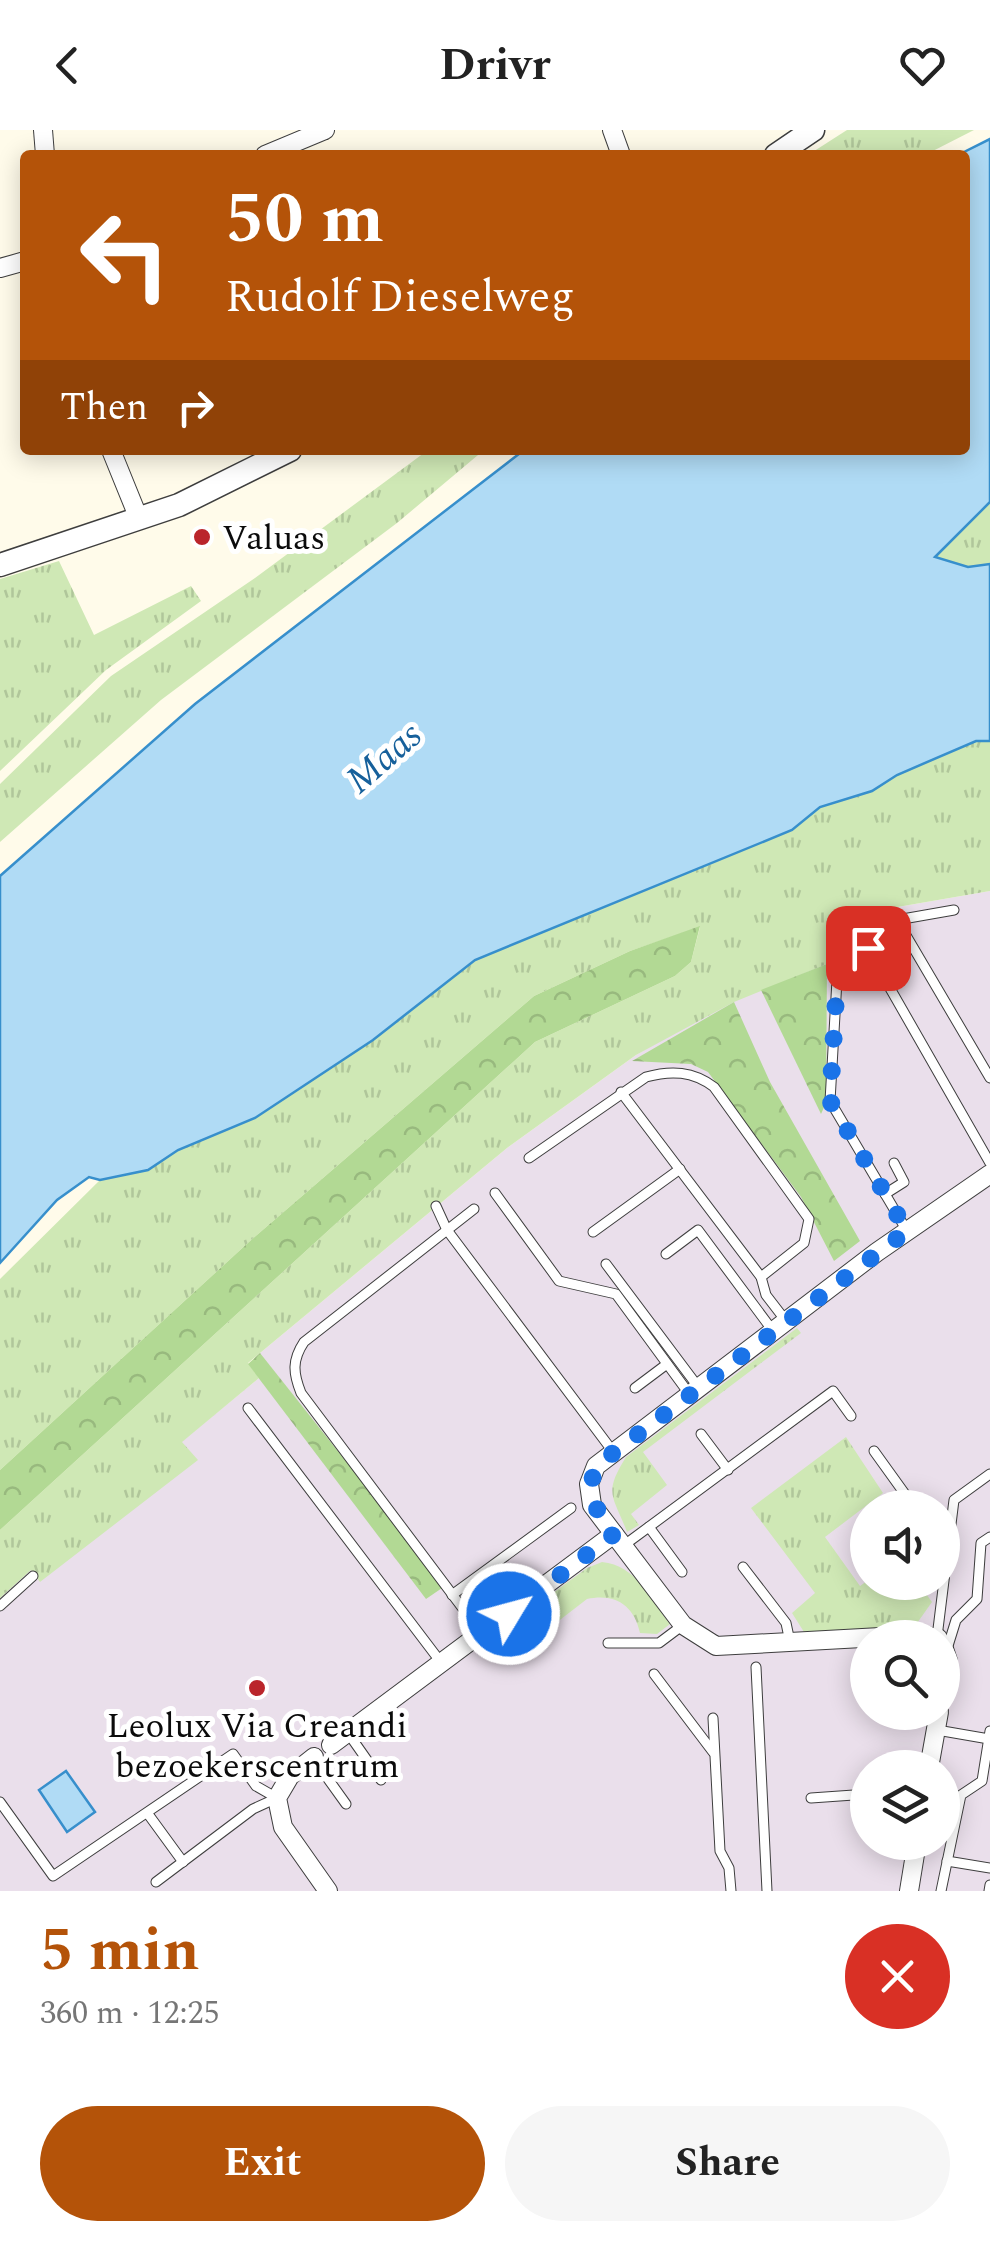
<!DOCTYPE html>
<html lang="en">
<head>
<meta charset="utf-8">
<style>
  :root { --surface:#fff; --page:#f6f6f6; --text:#222; --muted:#767676; --accent:#b45309 }
  body { margin:0; font-family:Spectral,serif; background:var(--page); color:var(--text); height:100vh; display:flex; flex-direction:column; font-size:38px; white-space:nowrap }
  * { box-sizing:border-box; margin:0 }
  p { font-size:32px; color:var(--muted) }
  .icon { flex:none; width:55px; height:55px; fill:none; stroke:currentColor; stroke-width:2; stroke-linecap:round; stroke-linejoin:round }
  .map { position:relative; height:1761px; overflow:hidden }
  .details { display:flex; flex-direction:column; background:var(--surface); flex:1 }
  .details>* { flex:none }
  .top-card { position:absolute; left:20px; top:20px; width:950px; height:305px; border-radius:10px; box-shadow:0 5px 25px #0003; background:#b45309; color:#fff; overflow:hidden }
  .buttons { position:absolute; left:850px; top:1360px; display:grid; gap:20px }
  .buttons a { display:grid; place-items:center; width:110px; height:110px; border-radius:50%; background:var(--surface); box-shadow:0 5px 25px #0003; font-size:50px }
  .pin { position:absolute; display:grid; place-items:center; width:85px; height:85px; color:#fff; margin:-42px; border-radius:20px; box-shadow:0 5px 15px #0006 }
  .me { position:absolute; width:110px; margin:-55px; rotate:53deg; stroke-linejoin:round; filter:drop-shadow(0 0 8px #0008) }
  .turn { display:flex; align-items:center; gap:35px; height:210px; padding:0 40px; font-size:45px }
  .turn .icon { width:130px; height:130px; stroke-width:2.5 }
  .turn b { display:block; font-size:70px; line-height:85px }
  .then { display:flex; align-items:center; height:95px; padding:0 40px; background:#0003; gap:20px; font-size:38px }
  .round { display:grid; place-items:center; flex:none; width:105px; height:105px; border-radius:52px; background:var(--page) }
  .head { display:flex; align-items:center; justify-content:space-between; height:170px; padding:0 40px }
  h1 { font-size:60px; font-weight:700; line-height:75px; color:var(--accent) }
  .primary-button { display:flex; gap:20px; margin-top:auto; padding:20px 40px }
  .primary-button a { flex:1; height:115px; border-radius:60px; background:var(--accent); color:#fff; font-size:40px; font-weight:700; line-height:115px; text-align:center }
  .primary-button a+a { background:var(--page); color:var(--text) }
  header { display:flex; justify-content:space-between; align-items:center; height:130px; padding:0 40px; background:var(--surface); font-size:45px; font-weight:700 }
  .map>svg:first-child { display:block }
  .industrial { fill:#eadfeb; fill-rule:evenodd }
  .grass { fill:url(#grass-tufts) }
  .forest { fill:url(#forest-crowns) }
  .water { fill:#b0dbf5; stroke:#378fcc; stroke-width:2.5 }
  .lines { fill:none; stroke-linecap:round; stroke-linejoin:round }
  .service-casing { stroke:#3e3e3e; stroke-width:11 }
  .minor-casing { stroke:#3e3e3e; stroke-width:20 }
  .tertiary-casing { stroke:#3e3e3e; stroke-width:25 }
  .service { stroke:#fff; stroke-width:9 }
  .minor { stroke:#fff; stroke-width:18 }
  .tertiary { stroke:#fff; stroke-width:22 }
  .route { stroke:#1a73e8; stroke-width:18; stroke-dasharray:0 32.4 }
  .poi-dot { fill:#ba252b; stroke:#fff; stroke-width:4 }
  .labels { text-anchor:middle; stroke-width:10; stroke-linejoin:round; paint-order:stroke }
  .poi-label { font-size:35px; fill:#0b0b0b; stroke:#fff; text-anchor:start }
  .water-label { font-size:38px; font-style:italic; fill:#16609b; stroke:#fff }
</style>
</head>
<body>
<header><svg class="icon" aria-label="back" viewBox="0 0 24 24"><path d="M15 5l-7 7 7 7"/></svg>Drivr<svg class="icon" aria-label="heart" viewBox="0 0 24 24"><path d="M12 20l-8-8c-3-5 5-10 8-4 3-6 11-1 8 4z"/></svg></header>
<div class="map">
<svg width="990" height="1761" viewBox="0 0 990 1761">
  <defs>
    <pattern id="grass-tufts" width="24" height="20" patternUnits="userSpaceOnUse" patternTransform="scale(2.5)"><rect width="24" height="20" fill="#cfe8b5"/><path d="M3 7l-1-3M5 7V3M7 7l1-3M15 17l-1-3M17 17v-4M19 17l1-3" fill="none" stroke="#b0c69a"/></pattern>
    <pattern id="forest-crowns" width="20" height="18" patternUnits="userSpaceOnUse" patternTransform="scale(2.5)"><rect width="20" height="18" fill="#b2d994"/><path d="M2 6a3 3 0 1 1 6 0M12 15a3 3 0 1 1 6 0" fill="none" stroke="#98b97e"/></pattern>
  </defs>
  <rect width="100%" height="100%" fill="#fffbea"/>
  <path class="industrial" d="M990,761V1761H0V1461L259,1248L260,1223L507,1018L636,925L880,780ZM868,1378H942V1452H868ZM868,1508H942V1582H868ZM868,1638H942V1712H868Z"/>
  <g class="grass">
    <polygon points="847,0 974,0 925,25 808,25"/>
    <polygon points="428,320 484,320 397,393 161,570 0,712 0,654 111,546 255,448"/>
    <polygon points="990,372 990,434 968,437 934,427"/>
    <polygon points="59,431 94,505 191,456 201,471 106,540 0,641 0,449"/>
    <polygon points="976,610 990,611 990,761 880,780 837,804 827,834 734,872 636,925 507,1018 248,1233 259,1248 182,1312 198,1330 40,1452 31,1440 0,1468 0,1400 535,912 675,846 691,832 700,797 630,821 534,866 250,1111 0,1340 0,1149 100,1050 148,1040 178,1020 255,988 373,910 475,830 792,700 820,677 872,661 897,645"/>
    <path d="M797,1198L801,1203L643,1322L667,1355L631,1384L639,1395L627,1402C613,1365 603,1364 626,1327Z"/>
    <polygon points="846,1307 883,1363 825,1407 860,1456 867,1451 918,1453 932,1472 915,1496 804,1502 792,1483 815,1463 751,1378"/>
    <path d="M602,1432C636,1435 651,1469 670,1494L657,1504L640,1503C634,1475 615,1463 587,1469L504,1533L486,1512L587,1438Z"/>
  </g>
  <g class="forest">
    <polygon points="700,796 691,832 675,846 535,912 0,1400 0,1340 250,1111 534,866 630,821"/>
    <polygon points="827,834 826,973 821,984 761,860"/>
    <polygon points="734,872 770,952 860,1111 834,1131 801,1067 708,942 691,934 632,931"/>
    <polygon points="260,1223 445,1456 426,1469 248,1234"/>
  </g>
  <g class="water">
    <polygon points="990,9 990,372 935,427 968,437 990,434 990,611 976,611 897,645 872,661 820,677 792,700 475,830 373,910 255,988 178,1020 148,1040 100,1050 89,1047 57,1070 0,1133 0,746 195,574 524,320 965,320 965,25 958,25"/>
    <polygon points="66,1641 95,1682 67,1702 39,1660"/>
  </g>
  <g class="lines">
    <g class="service-casing">
      <g id="service">
        <polyline points="954,780 897,790 990,948"/>
        <polyline points="880,810 853,826 837,850 830,971 907,1101"/>
        <polyline points="867,818 990,1033"/>
        <polyline points="621,962 761,1147 766,1165 786,1191"/>
        <path d="M529,1028L646,947C671,940 693,941 714,957L809,1089L804,1113L761,1147"/>
        <polyline points="495,1063 559,1151 616,1164 690,1265"/>
        <polyline points="885,1064 904,1052 894,1033"/>
        <polyline points="436,1076 447,1100 614,1323"/>
        <path d="M474,1079L304,1212C292,1230 293,1243 301,1263L482,1504"/>
        <polyline points="593,1102 680,1039"/>
        <polyline points="666,1124 698,1100 773,1201"/>
        <polyline points="606,1134 699,1258"/>
        <polyline points="635,1258 667,1234"/>
        <polyline points="248,1278 443,1535"/>
        <polyline points="701,1304 728,1340"/>
        <polyline points="874,1321 915,1378"/>
        <polyline points="649,1397 682,1442"/>
        <polyline points="623,1416 833,1261 851,1286"/>
        <polyline points="743,1437 786,1493 790,1512"/>
        <polyline points="452,1465 571,1378"/>
        <polyline points="0,1476 33,1446"/>
        <polyline points="937,1507 954,1370 990,1344"/>
        <polyline points="608,1513 659,1513 683,1495"/>
        <polyline points="947,1519 956,1490 977,1469 981,1413 990,1407"/>
        <polyline points="756,1537 767,1761"/>
        <polyline points="654,1544 713,1622"/>
        <polyline points="713,1588 720,1721 729,1738 731,1761"/>
        <polyline points="937,1600 989,1609"/>
        <polyline points="348,1603 381,1650"/>
        <polyline points="313,1628 346,1674"/>
        <polyline points="811,1668 868,1664"/>
        <polyline points="0,1672 53,1746 233,1624 256,1656 277,1668 253,1679 156,1752"/>
        <polyline points="148,1684 183,1732"/>
        <polyline points="947,1731 990,1738"/>
        <polyline points="941,1761 961,1665 982,1651 990,1601"/>
        <polyline points="989,1761 990,1755"/>
      </g>
    </g>
    <g class="minor-casing">
      <g id="minor">
        <polyline points="43,0 45,25"/>
        <polyline points="612,0 621,25"/>
        <polyline points="265,25 325,0"/>
        <polyline points="0,138 25,131"/>
        <polyline points="111,320 139,389"/>
        <polyline points="938,1508 917,1505 716,1516 683,1495 592,1375 589,1354 596,1336 877,1122 990,1044"/>
        <polyline points="942,1513 948,1531 942,1563"/>
        <polyline points="331,1615 614,1404"/>
        <polyline points="314,1627 290,1646 277,1668 283,1697 328,1761"/>
        <polyline points="929,1638 939,1582"/>
        <polyline points="909,1761 917,1712"/>
      </g>
    </g>
    <g class="tertiary-casing">
      <g id="tertiary">
        <polyline points="776,25 813,0"/>
        <polyline points="0,435 179,375 290,320"/>
      </g>
    </g>
    <use href="#service" class="service"/>
    <use href="#minor" class="minor"/>
    <use href="#tertiary" class="tertiary"/>
  </g>
  <g class="lines">
    <path class="route" d="M509,1484L614,1404C596,1380 585,1366 596,1336L907,1101L830,971L837,850L853,826L868,818"/>
  </g>
  <g class="poi-dot">
    <circle cx="202" cy="407" r="10"/>
    <circle cx="257" cy="1558" r="10"/>
  </g>
  <g class="labels">
    <g class="poi-label">
      <text x="222" y="419">Valuas</text>
      <text x="257" y="1607" text-anchor="middle">Leolux Via Creandi<tspan x="257" dy="40">bezoekerscentrum</tspan></text>
    </g>
    <g class="water-label">
      <text transform="translate(383 627) rotate(-41)" y="13">Maas</text>
    </g>
  </g>
</svg>
<div class="buttons">
<a><svg class="icon" aria-label="sound" viewBox="0 0 24 24"><path d="M4 9h4l5-4v14l-5-4H4zM17 9q2 3 0 6"/></svg></a>
<a><svg class="icon" aria-label="search" viewBox="0 0 24 24"><circle cx="10" cy="10" r="6"/><path d="M15 15l6 6"/></svg></a>
<a><svg class="icon" aria-label="layers" viewBox="0 0 24 24"><path d="M12 4l9 5-9 5-9-5zM3 14l9 5 9-5"/></svg></a>
</div>
<div class="pin" style="left:868px;top:818px;background:#d93025"><svg class="icon" aria-label="arrive" viewBox="0 0 24 24"><path d="M6 21V4h12l-3 4 3 4H6"/></svg></div>
<svg class="me" style="left:509px;top:1484px" viewBox="-20 -20 40 40"><circle r="17" fill="#1a73e8" stroke="#fff" stroke-width="3"/><path d="M0-11L8 9 0 5-8 9z" fill="#fff"/></svg>
<div class="top-card">
<div class="turn"><svg class="icon" aria-label="left" viewBox="0 0 24 24"><path d="M17 20v-9H6M10 6l-5 5 5 5"/></svg><div><b>50 m</b>Rudolf Dieselweg</div></div>
<div class="then">Then<svg class="icon" aria-label="right" viewBox="0 0 24 24"><path d="M7 20v-9h11M14 6l5 5-5 5"/></svg></div>
</div>
</div>
<section class="details">
<div class="head"><div><h1>5 min</h1><p>360 m · 12:25</p></div><a class="round" style="background:#d93025;color:#fff"><svg class="icon" aria-label="close" viewBox="0 0 24 24"><path d="M6 6l12 12M18 6L6 18"/></svg></a></div>
<div class="primary-button"><a>Exit</a><a>Share</a></div>
</section>
</body>
</html>
